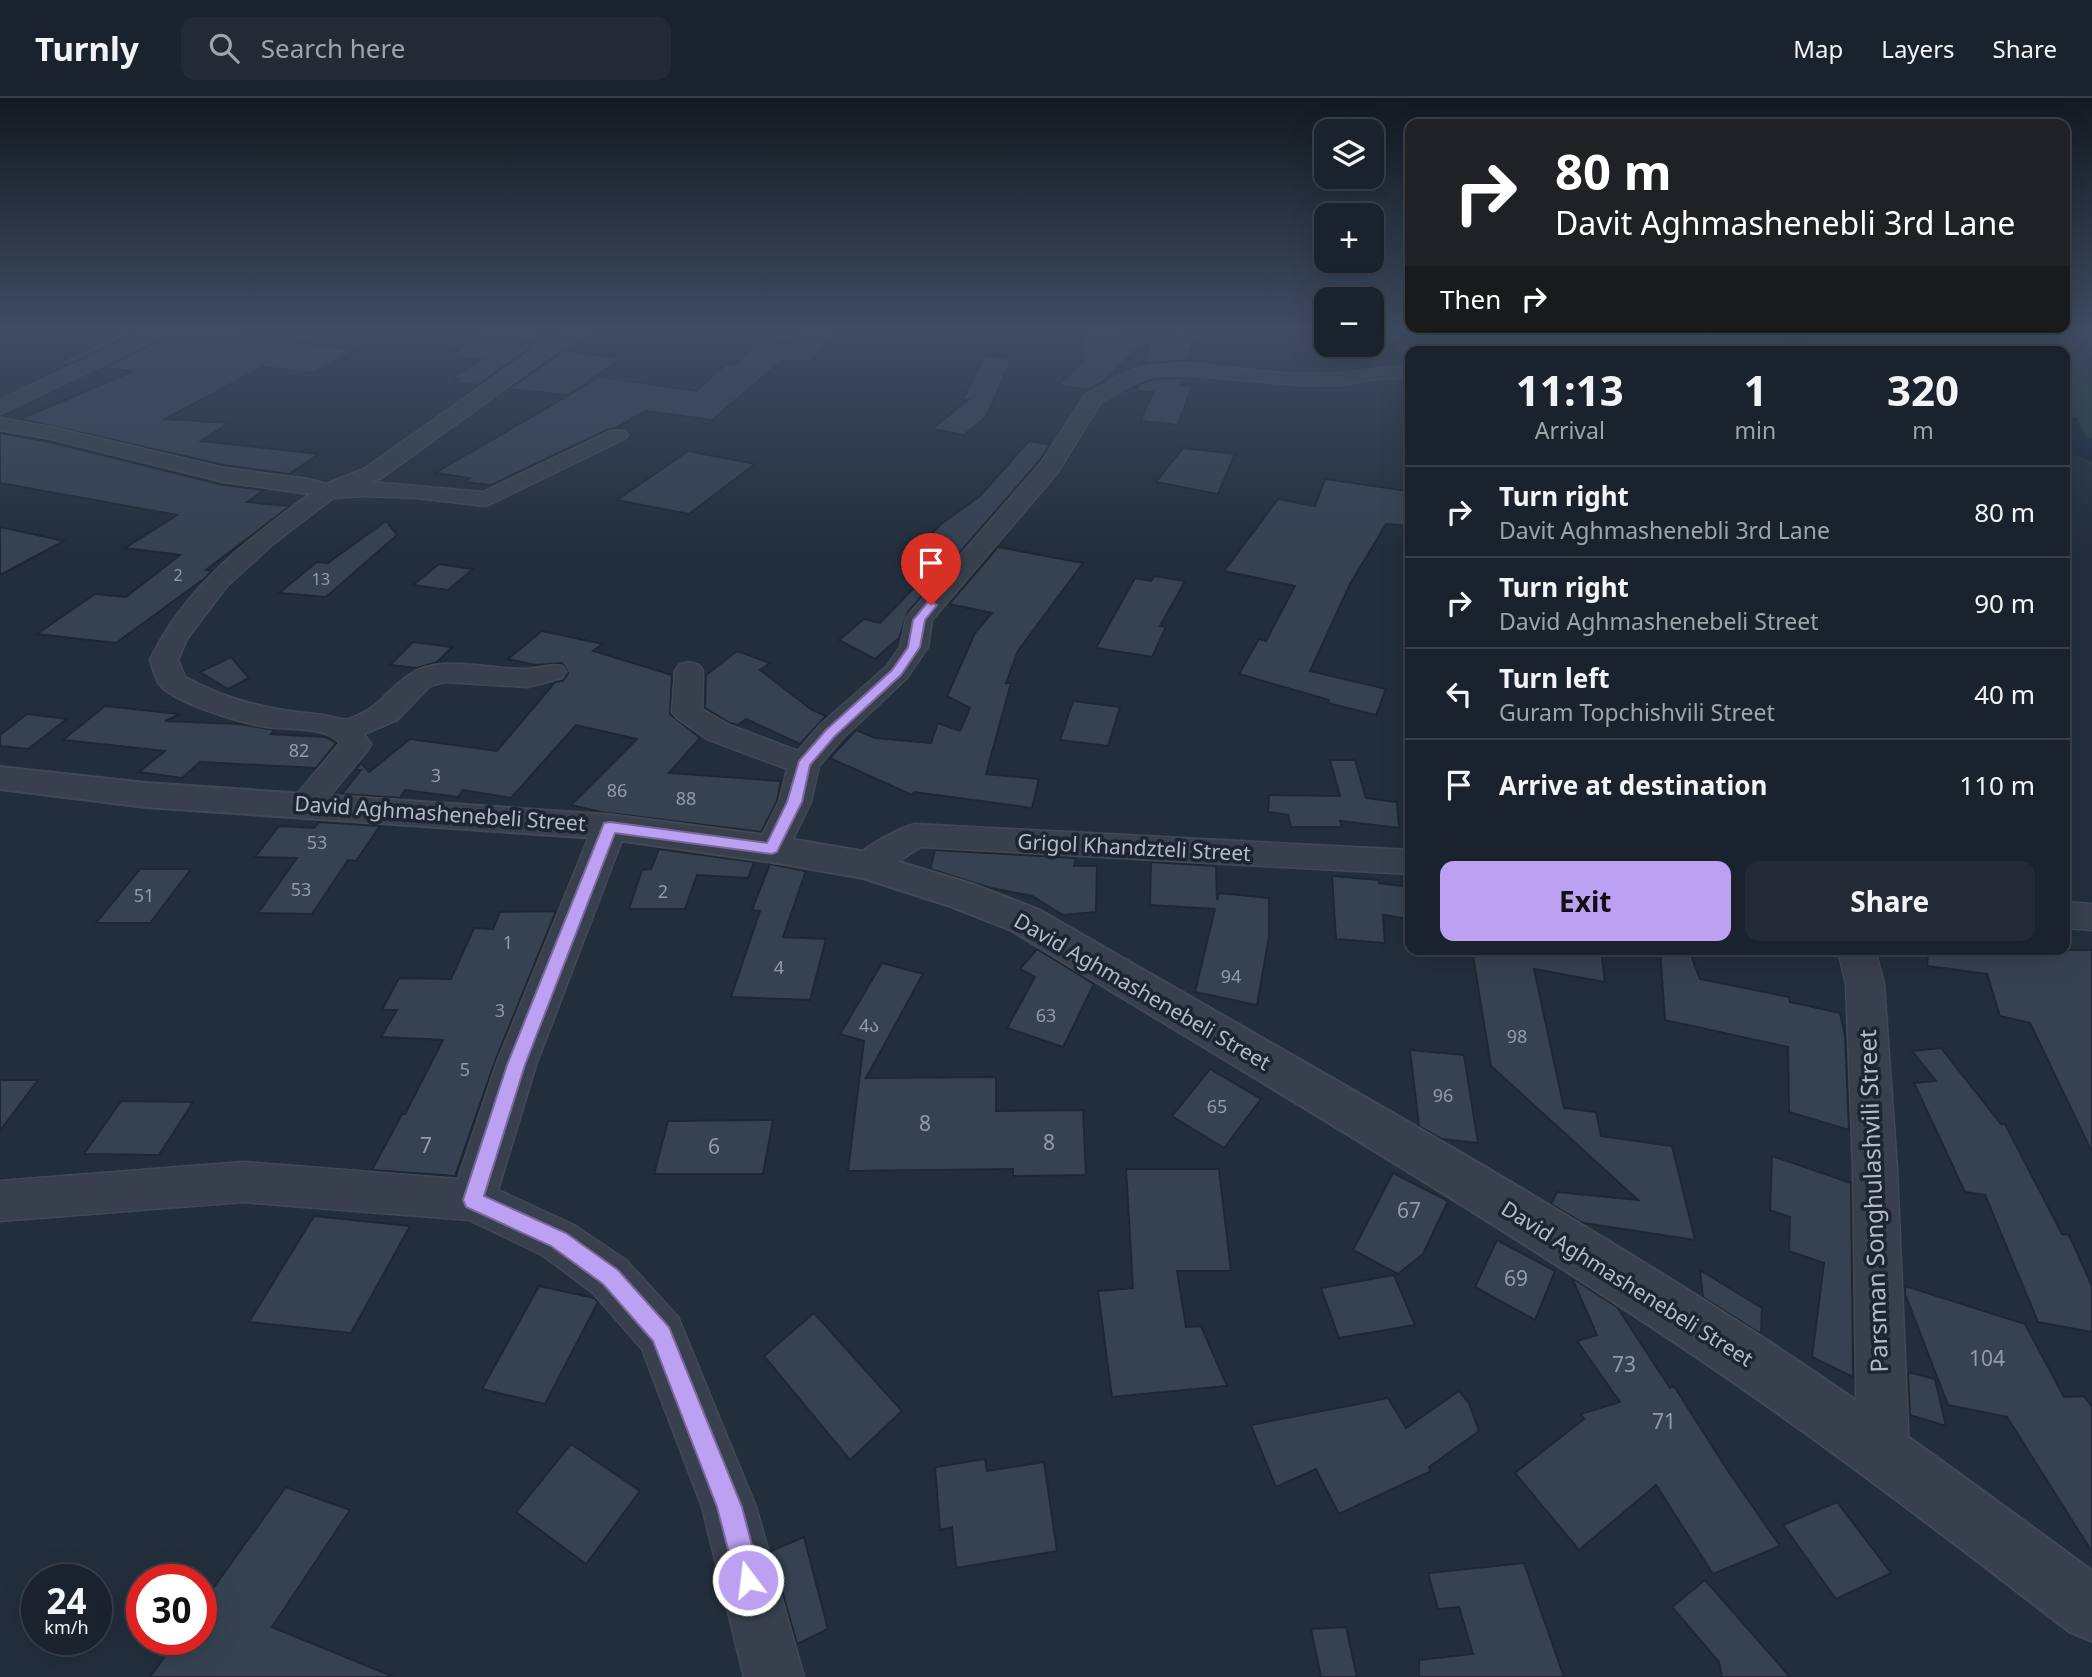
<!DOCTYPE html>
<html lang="en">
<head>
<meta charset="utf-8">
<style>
  :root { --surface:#1a222d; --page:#232a35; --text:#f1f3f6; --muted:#9fa4aa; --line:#383f49; --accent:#bca0f2 }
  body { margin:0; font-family:"Noto Sans","Noto Sans Georgian",sans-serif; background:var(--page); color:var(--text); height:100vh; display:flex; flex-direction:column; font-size:26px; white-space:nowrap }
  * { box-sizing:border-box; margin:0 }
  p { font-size:23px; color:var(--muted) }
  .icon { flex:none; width:38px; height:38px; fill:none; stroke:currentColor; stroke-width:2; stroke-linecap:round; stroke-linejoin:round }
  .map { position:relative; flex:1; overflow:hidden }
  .drawer { position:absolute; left:1405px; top:248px; width:665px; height:609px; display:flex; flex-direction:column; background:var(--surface); border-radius:14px; box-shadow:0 7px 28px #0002,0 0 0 2px var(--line) }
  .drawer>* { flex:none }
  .banner { position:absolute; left:1405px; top:21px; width:665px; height:214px; border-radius:14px; box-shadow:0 7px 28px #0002,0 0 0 2px var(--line); background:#202124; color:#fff; overflow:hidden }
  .controls { position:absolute; left:1314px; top:21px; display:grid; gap:14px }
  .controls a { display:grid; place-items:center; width:70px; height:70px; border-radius:14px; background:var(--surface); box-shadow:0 7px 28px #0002,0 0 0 2px var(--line); font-size:35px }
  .speed { position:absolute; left:21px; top:1466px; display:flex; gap:14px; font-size:35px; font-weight:700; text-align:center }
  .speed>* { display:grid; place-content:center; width:91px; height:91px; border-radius:50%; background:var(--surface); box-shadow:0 7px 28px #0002,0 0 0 2px var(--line); line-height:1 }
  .speed small { font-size:18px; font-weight:400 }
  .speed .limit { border:10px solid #d22; background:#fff; color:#111 }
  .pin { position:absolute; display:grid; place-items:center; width:60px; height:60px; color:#fff; margin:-72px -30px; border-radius:50% 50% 50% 0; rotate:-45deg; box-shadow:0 0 7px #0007 }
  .pin .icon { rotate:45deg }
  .me { position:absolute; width:77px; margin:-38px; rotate:345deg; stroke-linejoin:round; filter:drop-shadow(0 0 5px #0008) }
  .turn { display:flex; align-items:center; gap:24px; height:147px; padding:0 35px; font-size:32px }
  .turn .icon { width:91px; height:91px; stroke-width:2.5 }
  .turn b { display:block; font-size:49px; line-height:60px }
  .then { display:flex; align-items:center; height:66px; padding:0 35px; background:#0003; gap:14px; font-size:26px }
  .eta { display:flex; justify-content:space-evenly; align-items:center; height:119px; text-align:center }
  .eta b { font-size:42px; font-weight:700; line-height:49px }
  .button { display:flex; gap:14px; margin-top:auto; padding:14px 35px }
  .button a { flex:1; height:80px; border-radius:14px; background:var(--accent); color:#111; font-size:28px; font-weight:700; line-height:80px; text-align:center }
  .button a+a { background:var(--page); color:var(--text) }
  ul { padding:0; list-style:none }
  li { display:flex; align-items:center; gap:21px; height:91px; padding:0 35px; border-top:2px solid var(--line) }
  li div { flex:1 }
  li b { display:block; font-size:26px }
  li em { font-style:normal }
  header { display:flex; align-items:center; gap:42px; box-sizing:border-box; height:98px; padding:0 35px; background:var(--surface); border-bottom:2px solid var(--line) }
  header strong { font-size:33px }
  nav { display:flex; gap:38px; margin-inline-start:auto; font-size:24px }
  .search { width:490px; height:63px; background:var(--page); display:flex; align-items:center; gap:18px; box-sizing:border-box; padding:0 24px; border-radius:14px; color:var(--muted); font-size:26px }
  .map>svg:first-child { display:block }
  .green { fill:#253a3d }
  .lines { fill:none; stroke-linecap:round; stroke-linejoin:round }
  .river { fill:#172639; fill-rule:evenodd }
  .building { fill:#364252; stroke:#1e2733; stroke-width:2 }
  .minor-casing { stroke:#404955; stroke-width:3 }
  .tertiary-casing { stroke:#404955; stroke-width:4 }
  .minor { fill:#37404c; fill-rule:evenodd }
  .tertiary { fill:#37404c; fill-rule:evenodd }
  .route { fill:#bca0f2; stroke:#7a689d; stroke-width:2 }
  .labels { text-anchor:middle; stroke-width:7; stroke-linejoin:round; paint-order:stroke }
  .far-number-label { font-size:16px; fill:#929ba8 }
  .number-label { font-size:18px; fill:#929ba8 }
  .street-label { font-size:21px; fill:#b3bbc7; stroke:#1c2531 }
  .near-number-label { font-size:21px; fill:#929ba8 }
  .near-street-label { font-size:24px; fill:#b3bbc7; stroke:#1c2531 }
</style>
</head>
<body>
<header>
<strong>Turnly</strong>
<div class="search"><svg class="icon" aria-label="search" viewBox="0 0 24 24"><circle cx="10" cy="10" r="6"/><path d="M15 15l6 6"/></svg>Search here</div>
<nav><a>Map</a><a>Layers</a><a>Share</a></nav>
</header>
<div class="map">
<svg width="2092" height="1579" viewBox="0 0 2092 1579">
  <rect width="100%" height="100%" fill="#232e3c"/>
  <g class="green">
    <polygon points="1696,232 1847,232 1893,254 1787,254 1778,247"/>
    <polygon points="2065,276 2092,282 2092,367 2065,353"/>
  </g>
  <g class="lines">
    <g class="river">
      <polygon points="1764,232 1808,234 1817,254 1787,254 1785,245 1768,238"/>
      <polygon points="2065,317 2077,320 2085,337 2092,341 2092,364 2065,354"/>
    </g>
  </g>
  <g class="building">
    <polygon points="126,232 141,232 68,267 55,266"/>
    <polygon points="174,232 250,232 238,238 356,252 312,275 263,269 165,321 229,325 201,343 319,356 289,376 224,367 20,321 134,273 103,270 169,238"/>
    <polygon points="486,232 547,232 519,248 532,249 478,287 453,285 459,281 453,280 481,261 449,259"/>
    <polygon points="805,232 835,232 810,264 782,263 712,322 645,313 616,330 609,331 491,387 464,384 470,380 435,375 600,279 696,293 726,266 736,267 757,243 793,246"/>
    <polygon points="1084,232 1124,232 1124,241 1145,243 1103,284 1087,292 1058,287 1083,263"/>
    <polygon points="1178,232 1195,238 1188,262 1144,266 1150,243 1173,245"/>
    <polygon points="563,253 622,260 568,297 509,291"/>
    <polygon points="984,258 1012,260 986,319 964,337 932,331 968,302 963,302"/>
    <polygon points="1183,280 1181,287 1192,288 1178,327 1141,323 1153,294 1137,293 1139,286 1155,281"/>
    <polygon points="0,335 50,344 223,387 264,392 247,404 290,408 206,472 212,473 205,480 116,545 37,536 95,496 126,499 180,457 125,450 177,417 0,385"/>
    <polygon points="1029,343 1050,347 1039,363 908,514 899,540 875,561 839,542 864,521 880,525 945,458 916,452 941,426 980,398"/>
    <polygon points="1183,350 1235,356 1218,396 1156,384"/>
    <polygon points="688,353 755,366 689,416 617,402"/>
    <polygon points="1325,381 1408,393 1410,428 1386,426 1350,486 1310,573 1386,591 1376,617 1328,605 1329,602 1239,576 1259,541 1266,543 1295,488 1224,473 1278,401 1315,408"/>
    <polygon points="386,423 397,437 326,499 279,495 317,464 328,465"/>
    <polygon points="0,429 64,443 0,477"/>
    <polygon points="998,449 1083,465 1018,553 1006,585 1011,585 986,676 1039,681 1032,710 914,694 912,697 830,660 856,632 875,640 931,645 938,625 960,633 970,610 947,598 975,535 992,515 949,506"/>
    <polygon points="439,466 473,471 448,492 413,487"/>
    <polygon points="1154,478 1185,483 1160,528 1166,529 1152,559 1096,550 1135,480 1151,483"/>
    <polygon points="542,533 603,546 593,553 672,577 670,616 700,640 669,675 781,683 777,703 761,734 601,714 571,707 637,641 576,627 511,700 463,692 458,699 405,692 400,700 342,696 361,672 355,672 361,665 369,674 410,641 497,653 555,584 563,583 568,575 562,565 535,567 508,561"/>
    <polygon points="413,544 452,549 437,564 417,570 390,567"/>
    <polygon points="737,553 770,565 760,572 812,612 826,618 800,646 746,621 738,627 730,625 705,610 706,577"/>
    <polygon points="231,559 249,580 228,591 200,574"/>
    <polygon points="1073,603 1120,609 1108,648 1060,642"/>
    <polygon points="105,608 180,616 165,623 240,626 275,632 271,636 326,639 336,645 316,670 200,664 182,680 139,674 165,653 63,642"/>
    <polygon points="27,616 67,621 28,651 0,648 0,637"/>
    <polygon points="1330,662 1355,662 1366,700 1397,704 1399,730 1340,723 1342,729 1291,729 1288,717 1268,714 1269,697 1340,698"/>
    <polygon points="319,724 380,728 356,763 348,762 312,816 258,815 297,760 255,759 279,728 314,730"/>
    <polygon points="659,751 754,764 748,780 697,777 685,811 629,811 642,772 651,771"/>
    <polygon points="935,752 1076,760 1074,768 1097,768 1096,814 1063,817 1032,798 991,790 930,771"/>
    <polygon points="1151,764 1216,768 1217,802 1219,795 1269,800 1269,839 1257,907 1195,894 1215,811 1150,807"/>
    <polygon points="770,766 806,773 783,839 826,841 810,902 731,899 760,813 752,812"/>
    <polygon points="140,771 191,771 150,825 96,825"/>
    <polygon points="1332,778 1379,782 1379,785 1410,789 1410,821 1383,817 1385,845 1336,841"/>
    <polygon points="556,813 494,966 455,1078 372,1072 402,1016 405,1016 443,942 381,939 397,912 382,912 399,880 451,881 474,830 493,831 500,814"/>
    <polygon points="1037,851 1094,886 1063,949 1007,930 1035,879 1020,871"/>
    <polygon points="1472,852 1601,852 1605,884 1534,871 1564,1010 1596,1014 1601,1038 1672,1048 1695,1142 1583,1125 1551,1106 1557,1094 1638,1102 1491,968"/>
    <polygon points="1660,852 1689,852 1700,881 1789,899 1790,904 1840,915 1845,937 1849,1032 1789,1014 1788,949 1665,922"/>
    <polygon points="1928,852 2092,852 2092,1054 2030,925 2000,918 1987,876 1927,868"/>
    <polygon points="882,865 923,876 866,980 996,979 996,1013 1083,1012 1086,1077 1013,1078 1013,1071 848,1073 864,943 840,936"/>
    <polygon points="1941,950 2001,1026 2005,1026 2062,1136 2069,1137 2092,1188 2092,1234 2038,1224 1985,1097 1965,1094 1914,985 1936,983 1912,953"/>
    <polygon points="1410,952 1464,957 1478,1045 1442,1041 1419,1028"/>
    <polygon points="1210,971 1261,1001 1224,1050 1172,1018"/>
    <polygon points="0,982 38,982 0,1033"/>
    <polygon points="121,1003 193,1004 159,1057 84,1056"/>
    <polygon points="773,1022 763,1076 654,1076 668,1023"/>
    <polygon points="1772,1058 1851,1085 1853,1279 1812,1259 1824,1165 1789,1153 1790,1119 1770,1112"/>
    <polygon points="1126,1071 1219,1071 1231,1173 1177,1173 1186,1229 1201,1228 1227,1288 1112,1299 1098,1193 1133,1190"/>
    <polygon points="1393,1075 1448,1103 1423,1156 1398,1176 1353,1152"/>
    <polygon points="314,1118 410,1128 351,1235 249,1224"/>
    <polygon points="1497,1142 1555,1173 1535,1222 1475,1189"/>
    <polygon points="1700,1172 1762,1210 1761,1236 1703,1199"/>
    <polygon points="1394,1177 1415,1227 1339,1240 1321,1190"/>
    <polygon points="1572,1180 1617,1209 1670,1290 1674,1288 1726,1370 1780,1448 1713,1476 1656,1387 1579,1452 1515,1375 1584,1321 1581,1316 1620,1304 1577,1243 1597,1237"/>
    <polygon points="539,1188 594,1200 598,1204 545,1306 482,1291"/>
    <polygon points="1905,1188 2025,1226 2064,1299 2084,1298 2092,1309 2092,1454 2007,1319 1948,1307 1905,1196"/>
    <polygon points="814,1215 902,1313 850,1362 764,1258"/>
    <polygon points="1908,1274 1935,1281 1946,1328 1910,1317"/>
    <polygon points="1459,1293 1469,1305 1479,1333 1429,1369 1431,1373 1339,1416 1316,1371 1276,1389 1251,1327 1388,1300 1406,1330"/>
    <polygon points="571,1346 640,1393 586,1466 516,1414"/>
    <polygon points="985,1361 987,1373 1044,1364 1057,1453 956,1470 952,1429 940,1432 935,1369"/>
    <polygon points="286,1389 350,1412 272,1529 394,1579 150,1579 177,1542 201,1542 201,1507"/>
    <polygon points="1837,1404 1891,1475 1836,1501 1783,1427"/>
    <polygon points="804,1439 828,1531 797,1546 771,1453"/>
    <polygon points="1524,1465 1564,1579 1419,1579 1419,1562 1473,1556 1459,1509 1438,1511 1428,1475"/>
    <polygon points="1705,1482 1790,1579 1722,1579 1719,1564 1672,1509"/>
    <polygon points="1346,1529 1357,1579 1321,1579 1311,1531"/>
  </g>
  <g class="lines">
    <g class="minor-casing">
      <g id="minor">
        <polygon points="147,232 171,232 168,236 0,316 0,302"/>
        <path d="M572,232H596L554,255L380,381L371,384L483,394L610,333H624L628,337L624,341L486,408L416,400L364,398L333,400L273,446L227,488L187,541L178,562L185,579C231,604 271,612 323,617C331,618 342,623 349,621C381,610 385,593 409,577C440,555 490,572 525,571C539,571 548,565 562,568L566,574L562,580L528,589L444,584L430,588L397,622L364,636L371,646L367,653L316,714L305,717L294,714L289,706L340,645C326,628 287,632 267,629C244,626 174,605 160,587C155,581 153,570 150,562C184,490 247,442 310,396L224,384L51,341L0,332V320L51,329L224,370L308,381L326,386L364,371L540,247Z"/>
        <polygon points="1698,235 1746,250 1748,254 1720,254 1692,244 1689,240"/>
        <path d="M1187,265C1237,270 1289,279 1340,275C1363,273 1386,269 1410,268V280L1374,281L1340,287H1298L1187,277L1155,278L1137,284L1101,304L1058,374L932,522L928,549L907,580L841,642L819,668L811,704L784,759L772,763L760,759L755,751L779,704L787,671L707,641L677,620L672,614L675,573L679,567L689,564L699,567L703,573L702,611L729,627L798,653L819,628L887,568L900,549L906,521L910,515L1041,365L1086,296L1123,276L1146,268Z"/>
        <polygon points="610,718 622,721 627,729 536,967 498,1092 574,1127 627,1163 678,1219 756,1409 804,1579 744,1579 702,1409 642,1251 593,1195 542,1157 469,1122 243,1104 0,1123 0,1083 243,1064 458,1081 496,967 593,729 598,721"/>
        <path d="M915,726L1410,752V776L921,749C900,761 879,783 854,775L849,767C859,751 897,731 915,726Z"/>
        <polygon points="2065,804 2092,806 2092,832 2065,830"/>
        <polygon points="1838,852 1875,852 1884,886 1897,1070 1909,1354 1901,1372 1883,1380 1865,1372 1857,1354 1853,1070 1846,886"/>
      </g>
    </g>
    <g class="tertiary-casing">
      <path id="tertiary" d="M0,669L146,685L610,717L772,738L866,754L975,787L1039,812C1281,952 1526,1087 1760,1238C1874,1312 1983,1393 2092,1473V1543L2070,1534C1940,1434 1810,1334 1673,1243C1457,1099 1233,967 1011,832L947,807L863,780L772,764L610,741L146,709L0,691Z"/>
    </g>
    <use href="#minor" class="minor"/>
    <use href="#tertiary" class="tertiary"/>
  </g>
  <linearGradient id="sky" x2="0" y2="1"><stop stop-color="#131921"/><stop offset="0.51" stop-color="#3f4c61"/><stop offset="1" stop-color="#3f4c61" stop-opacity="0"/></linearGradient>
  <rect width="2092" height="453" fill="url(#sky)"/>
  <polygon class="route" points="931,504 937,507 925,522 920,549 901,577 835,638 810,667 802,704 777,754 772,756 615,735 525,967 484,1098 566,1135 618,1172 669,1229 742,1409 761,1482 758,1491 748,1495 739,1491 736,1482 717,1409 653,1243 603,1186 551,1148 466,1109 463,1102 507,967 604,725 610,724 767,745 787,704 799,663 826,632 892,572 908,549 913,522 927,505"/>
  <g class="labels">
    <g class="far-number-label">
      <text x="178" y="483">2</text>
      <text x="321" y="487">13</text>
    </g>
    <g class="number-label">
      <text x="299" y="659">82</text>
      <text x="436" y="684">3</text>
      <text x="617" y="699">86</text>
      <text x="686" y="707">88</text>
      <text x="317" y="751">53</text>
      <text x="301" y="798">53</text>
      <text x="663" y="800">2</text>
      <text x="144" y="804">51</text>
      <text x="508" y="851">1</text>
      <text x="779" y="876">4</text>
      <text x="1231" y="885">94</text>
      <text x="500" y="919">3</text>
      <text x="1046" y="924">63</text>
      <text x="869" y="934">4ა</text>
      <text x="1517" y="945">98</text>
      <text x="465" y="978">5</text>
      <text x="1443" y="1004">96</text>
      <text x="1217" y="1015">65</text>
    </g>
    <g class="street-label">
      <text transform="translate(440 716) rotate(4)" y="7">David Aghmashenebeli Street</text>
      <text transform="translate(1134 750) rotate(3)" y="7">Grigol Khandzteli Street</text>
      <text transform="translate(1142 894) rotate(30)" y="7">David Aghmashenebeli Street</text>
      <text transform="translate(1627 1186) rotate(32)" y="7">David Aghmashenebeli Street</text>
    </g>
    <g class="near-number-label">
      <text x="925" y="1033">8</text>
      <text x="1049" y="1052">8</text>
      <text x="426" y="1055">7</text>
      <text x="714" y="1056">6</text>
      <text x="1409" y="1120">67</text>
      <text x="1516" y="1188">69</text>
      <text x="1987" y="1268">104</text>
      <text x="1624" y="1274">73</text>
      <text x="1664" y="1331">71</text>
    </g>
    <g class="near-street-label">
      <text transform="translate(1874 1103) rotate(-92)" y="8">Parsman Songhulashvili Street</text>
    </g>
  </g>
</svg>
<div class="controls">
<a><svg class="icon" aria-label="layers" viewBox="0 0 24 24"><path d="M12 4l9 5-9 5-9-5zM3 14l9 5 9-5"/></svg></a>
<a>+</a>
<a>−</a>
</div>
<div class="speed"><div>24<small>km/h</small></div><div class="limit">30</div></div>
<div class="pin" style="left:931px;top:507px;background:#d93025"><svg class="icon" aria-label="arrive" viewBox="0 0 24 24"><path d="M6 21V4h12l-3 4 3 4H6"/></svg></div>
<svg class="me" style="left:748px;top:1482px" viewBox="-20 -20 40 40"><circle r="17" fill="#bca0f2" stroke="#fff" stroke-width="3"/><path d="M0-11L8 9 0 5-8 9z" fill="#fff"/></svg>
<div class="banner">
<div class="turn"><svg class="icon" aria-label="right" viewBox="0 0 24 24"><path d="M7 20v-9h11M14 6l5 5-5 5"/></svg><div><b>80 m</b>Davit Aghmashenebli 3rd Lane</div></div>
<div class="then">Then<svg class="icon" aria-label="right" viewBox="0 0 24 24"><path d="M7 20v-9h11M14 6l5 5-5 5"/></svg></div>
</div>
<section class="drawer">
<div class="eta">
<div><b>11:13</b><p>Arrival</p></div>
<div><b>1</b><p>min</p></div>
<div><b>320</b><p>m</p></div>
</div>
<ul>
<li><svg class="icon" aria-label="right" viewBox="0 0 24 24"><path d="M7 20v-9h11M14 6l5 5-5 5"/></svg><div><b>Turn right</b><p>Davit Aghmashenebli 3rd Lane</p></div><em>80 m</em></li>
<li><svg class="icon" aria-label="right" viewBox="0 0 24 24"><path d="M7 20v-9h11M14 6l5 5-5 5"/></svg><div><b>Turn right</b><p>David Aghmashenebeli Street</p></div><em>90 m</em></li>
<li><svg class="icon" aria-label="left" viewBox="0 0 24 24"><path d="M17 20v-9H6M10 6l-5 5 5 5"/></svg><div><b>Turn left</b><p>Guram Topchishvili Street</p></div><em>40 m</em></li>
<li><svg class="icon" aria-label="arrive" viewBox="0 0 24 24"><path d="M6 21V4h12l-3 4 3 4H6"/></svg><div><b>Arrive at destination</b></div><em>110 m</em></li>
</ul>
<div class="button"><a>Exit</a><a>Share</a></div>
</section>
</div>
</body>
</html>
